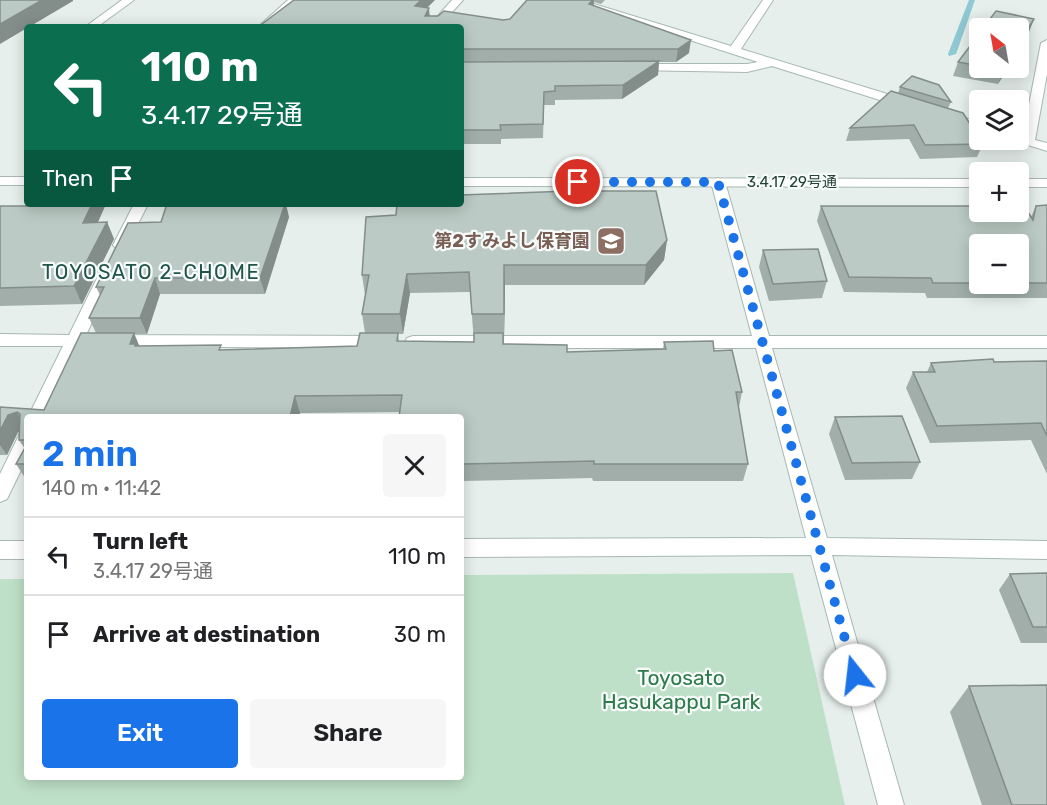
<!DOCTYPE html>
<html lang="en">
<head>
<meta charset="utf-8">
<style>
  :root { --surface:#fff; --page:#f6f6f6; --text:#202124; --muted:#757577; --line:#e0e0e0; --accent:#1a73e8 }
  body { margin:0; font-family:Rubik,"Noto Sans JP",sans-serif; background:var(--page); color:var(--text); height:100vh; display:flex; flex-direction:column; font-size:22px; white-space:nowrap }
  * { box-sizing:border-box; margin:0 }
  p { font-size:20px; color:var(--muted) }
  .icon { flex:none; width:33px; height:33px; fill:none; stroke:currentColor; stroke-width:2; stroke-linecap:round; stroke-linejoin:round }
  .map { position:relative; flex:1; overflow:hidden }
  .sheet { position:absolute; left:24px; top:414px; width:440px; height:366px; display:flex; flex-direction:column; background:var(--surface); border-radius:6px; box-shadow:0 3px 15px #0003 }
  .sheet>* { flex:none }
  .banner { position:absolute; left:24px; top:24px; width:440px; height:183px; border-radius:6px; box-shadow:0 3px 15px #0003; background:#0b6e4f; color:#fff; overflow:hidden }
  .needle { width:39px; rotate:329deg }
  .buttons { position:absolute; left:969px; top:18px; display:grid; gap:12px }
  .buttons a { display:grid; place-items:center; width:60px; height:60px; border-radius:6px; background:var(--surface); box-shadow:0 3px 15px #0003; font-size:30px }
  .pin { position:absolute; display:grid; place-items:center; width:51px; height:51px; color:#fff; margin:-26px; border:3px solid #fff; border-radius:50%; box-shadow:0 2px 6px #0007 }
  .me { position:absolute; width:66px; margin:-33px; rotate:344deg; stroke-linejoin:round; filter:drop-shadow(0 0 4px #0008) }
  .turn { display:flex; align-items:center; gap:21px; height:126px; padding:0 18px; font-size:27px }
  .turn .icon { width:78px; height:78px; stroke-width:2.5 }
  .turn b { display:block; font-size:42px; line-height:51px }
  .then { display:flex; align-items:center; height:57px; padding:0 18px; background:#0003; gap:12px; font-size:22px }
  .round { display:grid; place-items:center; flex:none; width:63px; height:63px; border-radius:6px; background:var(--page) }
  .headline { display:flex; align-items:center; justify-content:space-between; height:102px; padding:0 18px }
  h1 { font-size:36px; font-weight:600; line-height:45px; color:var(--accent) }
  .cta { display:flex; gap:12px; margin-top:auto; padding:12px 18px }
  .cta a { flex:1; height:69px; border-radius:6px; background:var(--accent); color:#fff; font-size:24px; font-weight:600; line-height:69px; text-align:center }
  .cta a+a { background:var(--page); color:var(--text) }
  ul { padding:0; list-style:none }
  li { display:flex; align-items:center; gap:18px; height:78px; padding:0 18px; border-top:2px solid var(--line) }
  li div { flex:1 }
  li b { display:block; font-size:22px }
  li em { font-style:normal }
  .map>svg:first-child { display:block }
  .green { fill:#bfe0c8 }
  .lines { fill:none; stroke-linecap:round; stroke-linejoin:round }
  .stream { fill:#8ec9d4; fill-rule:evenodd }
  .minor-casing { stroke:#a8b8b2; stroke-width:2 }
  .tertiary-casing { stroke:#a8b8b2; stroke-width:2 }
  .minor { fill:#fff; fill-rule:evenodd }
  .tertiary { fill:#fff; fill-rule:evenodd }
  .wall { fill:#a1aea9; fill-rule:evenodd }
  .shaded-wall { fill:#838d89 }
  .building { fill:#bbcac4; stroke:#838d89; stroke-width:1.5 }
  .route { stroke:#1a73e8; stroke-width:10; stroke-dasharray:0 18 }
  .labels { text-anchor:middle; stroke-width:4.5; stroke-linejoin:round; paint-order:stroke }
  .far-street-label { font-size:15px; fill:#24423a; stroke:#f7fbf9 }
  .education-label { font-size:18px; font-weight:bold; fill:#785e54; stroke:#f7fbf9; text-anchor:end }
  .neighbourhood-label { font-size:20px; letter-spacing:1.5px; fill:#1f5548; stroke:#f7fbf9 }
  .near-park-label { font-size:21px; fill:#2d7a4b; stroke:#f7fbf9 }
</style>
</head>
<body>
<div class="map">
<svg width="1047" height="805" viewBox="0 0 1047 805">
  <rect width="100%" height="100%" fill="#e6efeb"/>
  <polygon class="green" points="793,573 845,805 0,805 0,579 27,579 27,777 460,777 461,575"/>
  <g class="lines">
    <polygon class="stream" points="969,0 975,0 956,54 949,56 948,54"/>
    <g class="minor-casing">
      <g id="minor">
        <polygon points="122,0 134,0 97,27 85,27"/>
        <polygon points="288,0 299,0 270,27 258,27"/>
        <polygon points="452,0 463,0 439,27 428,27"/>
        <polygon points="565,0 581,0 731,46 763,0 773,0 741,49 910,101 912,104 906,108 902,107 772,66 747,72 632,70 632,66 636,64 747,64 758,62"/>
        <polygon points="1047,40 1047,74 1035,140 1047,143 1047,151 1012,140 1018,140 1018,135 1023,136 1041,43"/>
        <polygon points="947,112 980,123 980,131 943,119 941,116 943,113"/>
        <polygon points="718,178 725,182 769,336 1047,336 1047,348 772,348 827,538 1047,541 1047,559 832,555 904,805 878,805 811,555 460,557 460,539 806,538 756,348 413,348 407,346 405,342 407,338 413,336 752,336 711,182"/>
        <polygon points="134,204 148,204 126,248 116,248 113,245"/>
        <polygon points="109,265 117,270 86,335 382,336 388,338 390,342 388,346 382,348 80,346 46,417 28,417 63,346 0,346 0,334 69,335 101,270"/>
        <polygon points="27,431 27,458 7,499 0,502 0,474 20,433"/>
        <rect x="0" y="541" width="27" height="18"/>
      </g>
    </g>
    <g class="tertiary-casing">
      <g id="tertiary">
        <rect x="0" y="177" width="27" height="8"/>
        <polygon points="460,178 980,179 980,187 460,186"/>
        <rect x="1018" y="179" width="29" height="8"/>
      </g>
    </g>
    <use href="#minor" class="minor"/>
    <use href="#tertiary" class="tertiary"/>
  </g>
  <g class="wall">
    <polygon points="527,0 605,0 601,4 594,2 594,6 689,53 676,62 659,62 658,75 622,99 555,100 555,105 544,105 543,138 501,139 501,144 460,144 460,27 258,27 427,8 430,16 503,20 510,19"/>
    <polygon points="980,33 980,68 1008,68 998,84 953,76 958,62"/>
    <polygon points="900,87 951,102 948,108 983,144 977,157 920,159 909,139 846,141 850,128 898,93"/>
    <polygon points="1047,205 1047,298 927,298 925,293 844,292 817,221 821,206 1031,217 1036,206"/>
    <polygon points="0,206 105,206 98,222 107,222 114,239 82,304 0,306"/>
    <path d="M289,217L265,294H160L147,334H134L139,346L223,350L357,346L365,333L362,314L365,295L362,275L667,240L664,260L644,285H505L504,344L567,352L663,349L664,342L714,351L742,392L739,407L748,464L743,481H593L592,478L464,481V484H460V417L399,412L300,413L299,417H27V481L16,464L25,449L19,440L20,431L18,432L7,455H0V407L44,410L96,333L89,318L100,295L96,287L161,222ZM470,292L474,342L399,341L398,334H403L410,293Z"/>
    <polygon points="763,250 827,281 822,298 769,301 759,267"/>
    <polygon points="1047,361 1047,474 1031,440 930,443 906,388 913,372 927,372 931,363"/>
    <polygon points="835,417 920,462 912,479 845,480 829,434"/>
    <polygon points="1047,573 1047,643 1021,643 999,590 1010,574"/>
    <polygon points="969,686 1047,805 982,805 950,712"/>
  </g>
  <g class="shaded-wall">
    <polygon points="42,0 73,0 73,1 29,27 27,27 27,28 0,44 0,24"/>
    <polygon points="421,0 435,0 416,19 415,6"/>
    <polygon points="593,0 594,0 593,11 589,4"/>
    <polygon points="429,8 430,21 425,16"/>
    <polygon points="1034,19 1029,32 1018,50 1018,45"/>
    <polygon points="691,40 689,53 676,62 678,49"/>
    <polygon points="659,61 658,75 622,99 623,85"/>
    <polygon points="1005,68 1008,68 998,84 1004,71"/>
    <polygon points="92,204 104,204 105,206 90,240 83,223"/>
    <polygon points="285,204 286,204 289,217 265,294 260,278"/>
    <polygon points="107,222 114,239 82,304 74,286"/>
    <polygon points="667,240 664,260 644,285 646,265"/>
    <polygon points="504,265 505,285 504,334"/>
    <polygon points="407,274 410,293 403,334 400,314"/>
    <polygon points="155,278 160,294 147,334 140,318"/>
    <polygon points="134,333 141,350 130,344"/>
    <polygon points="295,396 300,413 299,417 290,417"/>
    <polygon points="17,412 26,429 18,432 7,455 0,445 0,431 8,415"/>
  </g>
  <g class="building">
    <polygon points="0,0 42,0 0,24"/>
    <polygon points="294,0 421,0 415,6 429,8 425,16 438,16 444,11 503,20 510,19 527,0 593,0 589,4 691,40 678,49 460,49 460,27 258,27"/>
    <polygon points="996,11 1034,19 1018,45 1018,28 983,28"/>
    <polygon points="980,33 980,66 958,62"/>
    <polygon points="659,61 623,85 555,86 555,91 544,92 543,124 500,125 501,130 460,130 460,62"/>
    <polygon points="987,68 1005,68 1004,71"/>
    <polygon points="912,76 939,85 951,102 900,87"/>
    <polygon points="891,91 963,113 983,144 925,145 914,125 850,128"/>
    <polygon points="570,191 656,191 667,240 646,265 504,265 504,314 472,314 469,272 407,274 400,314 362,314 369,275 362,275 366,217 396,215 397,204 460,204 460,195"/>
    <polygon points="29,204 92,204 83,223 107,222 74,286 0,288 0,206 28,206"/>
    <polygon points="167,204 285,204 260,278 155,278 140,318 89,318 104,287 96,287 128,223 161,222"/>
    <polygon points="1047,205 1047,283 1018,283 1018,244 980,244 980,283 933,283 931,278 849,277 821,206 980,206 980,212 1018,212 1018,206 1024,206 1033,220 1036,206"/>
    <polygon points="818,249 827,281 773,284 763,250"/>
    <polygon points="81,333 134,333 130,344 135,344 135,346 221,345 219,350 357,346 360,333 398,333 397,341 474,342 474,333 503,333 503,344 567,345 567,352 666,349 664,342 713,341 714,351 732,350 742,392 736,392 748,464 594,464 594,461 463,464 463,467 460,467 460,417 399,417 402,395 295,396 290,417 27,417 27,440 19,440 20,414 17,412 8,415 0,431 0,407 44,410"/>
    <polygon points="993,359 994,362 1047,361 1047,436 1041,423 937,426 913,372 935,372 931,363"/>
    <polygon points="902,416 920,462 852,463 835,417"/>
    <polygon points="27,444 27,464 16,464"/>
    <polygon points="1047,573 1047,627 1033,627 1010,574"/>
    <polygon points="1047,685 1047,805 1012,805 969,686"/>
  </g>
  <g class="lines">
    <polyline class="route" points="578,182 718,182 855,675"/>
  </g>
  <defs>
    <g id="school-square" transform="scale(1.5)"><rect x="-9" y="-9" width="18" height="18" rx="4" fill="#8d6e63" stroke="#f7fbf9"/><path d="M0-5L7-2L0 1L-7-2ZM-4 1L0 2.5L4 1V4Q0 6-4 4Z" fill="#fff"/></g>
  </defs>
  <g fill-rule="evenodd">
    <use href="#school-square" x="611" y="241"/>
  </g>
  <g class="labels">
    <g class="far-street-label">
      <text x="792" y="187">3.4.17 29号通</text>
    </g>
    <g class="education-label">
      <text x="590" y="247">第2すみよし保育園</text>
    </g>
    <g class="neighbourhood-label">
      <text x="151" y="279">TOYOSATO 2-CHOME</text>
    </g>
    <g class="near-park-label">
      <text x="681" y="685">Toyosato<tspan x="681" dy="24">Hasukappu Park</tspan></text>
    </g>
  </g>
</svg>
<div class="buttons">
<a><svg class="needle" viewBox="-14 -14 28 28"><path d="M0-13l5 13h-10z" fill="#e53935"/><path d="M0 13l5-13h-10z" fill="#757577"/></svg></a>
<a><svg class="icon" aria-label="layers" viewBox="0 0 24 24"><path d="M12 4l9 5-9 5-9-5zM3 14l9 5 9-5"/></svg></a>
<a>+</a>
<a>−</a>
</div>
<div class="pin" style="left:578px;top:182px;background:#d93025"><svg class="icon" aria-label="arrive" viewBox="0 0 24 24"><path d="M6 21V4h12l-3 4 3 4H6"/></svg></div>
<svg class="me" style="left:855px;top:675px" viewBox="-20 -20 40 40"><circle r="19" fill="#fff"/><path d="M0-13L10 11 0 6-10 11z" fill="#1a73e8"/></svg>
<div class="banner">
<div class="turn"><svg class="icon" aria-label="left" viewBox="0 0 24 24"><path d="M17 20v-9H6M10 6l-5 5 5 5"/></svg><div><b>110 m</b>3.4.17 29号通</div></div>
<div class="then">Then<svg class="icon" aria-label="arrive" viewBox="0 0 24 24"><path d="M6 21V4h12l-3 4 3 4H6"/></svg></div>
</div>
<section class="sheet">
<div class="headline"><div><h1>2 min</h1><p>140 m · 11:42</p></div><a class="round"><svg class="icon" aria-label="close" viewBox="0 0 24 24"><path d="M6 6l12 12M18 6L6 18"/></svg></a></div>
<ul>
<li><svg class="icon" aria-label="left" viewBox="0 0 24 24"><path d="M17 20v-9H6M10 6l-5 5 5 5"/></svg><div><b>Turn left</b><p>3.4.17 29号通</p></div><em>110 m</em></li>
<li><svg class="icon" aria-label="arrive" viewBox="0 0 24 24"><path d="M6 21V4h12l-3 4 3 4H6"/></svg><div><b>Arrive at destination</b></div><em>30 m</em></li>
</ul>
<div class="cta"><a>Exit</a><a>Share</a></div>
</section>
</div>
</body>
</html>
